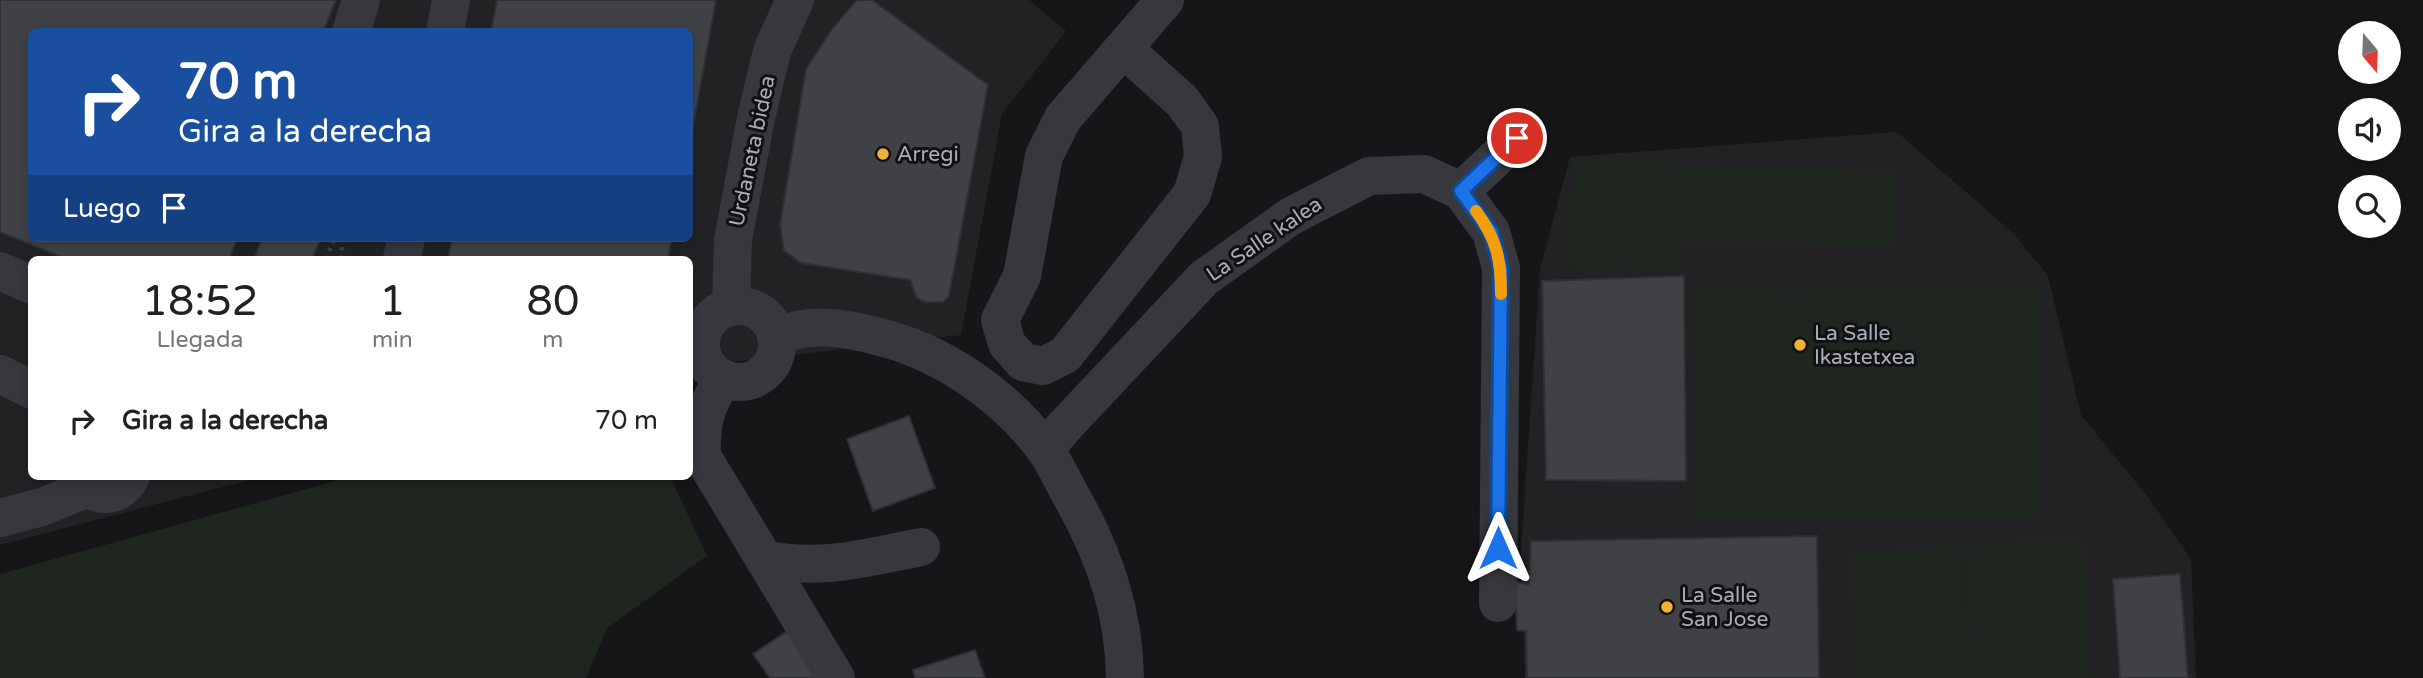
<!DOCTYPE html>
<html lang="es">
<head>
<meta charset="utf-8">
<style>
  :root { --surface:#fff; --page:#f6f6f6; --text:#222; --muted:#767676 }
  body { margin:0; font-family:"Varela Round",sans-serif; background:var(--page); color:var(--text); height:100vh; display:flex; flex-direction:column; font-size:26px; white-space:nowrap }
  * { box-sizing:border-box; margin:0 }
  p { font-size:23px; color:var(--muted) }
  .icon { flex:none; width:38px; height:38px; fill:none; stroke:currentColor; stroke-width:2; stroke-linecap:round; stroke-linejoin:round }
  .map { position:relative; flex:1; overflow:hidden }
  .drawer { position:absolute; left:28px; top:256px; width:665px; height:224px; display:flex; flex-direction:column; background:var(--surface); border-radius:10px; box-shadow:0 4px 10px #0003 }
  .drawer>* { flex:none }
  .guide { position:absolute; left:28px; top:28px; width:665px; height:214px; border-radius:10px; box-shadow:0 4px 10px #0003; background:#1a4fa0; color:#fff; overflow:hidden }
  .needle { width:46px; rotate:161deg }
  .tools { position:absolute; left:2338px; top:21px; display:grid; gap:14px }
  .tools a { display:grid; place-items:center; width:63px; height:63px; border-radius:50%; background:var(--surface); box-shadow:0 4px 10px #0003; font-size:35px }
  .pin { position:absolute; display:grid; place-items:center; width:60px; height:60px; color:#fff; margin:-30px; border:4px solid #fff; border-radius:50%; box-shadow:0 2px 7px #0007 }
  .me { position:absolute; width:77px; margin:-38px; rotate:0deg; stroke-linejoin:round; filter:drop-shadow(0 0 5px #0008) }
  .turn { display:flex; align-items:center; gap:24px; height:147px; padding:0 35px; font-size:32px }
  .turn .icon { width:91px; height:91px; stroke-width:2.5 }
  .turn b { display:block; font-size:49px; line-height:60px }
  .then { display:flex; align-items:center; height:66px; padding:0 35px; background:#0003; gap:14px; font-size:26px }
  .eta { display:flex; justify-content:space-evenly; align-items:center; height:119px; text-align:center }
  .eta b { font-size:42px; font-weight:600; line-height:49px }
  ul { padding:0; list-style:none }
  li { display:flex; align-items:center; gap:21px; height:91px; padding:0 35px }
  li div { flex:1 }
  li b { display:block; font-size:26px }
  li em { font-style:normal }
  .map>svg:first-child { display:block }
  .built { fill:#222225; fill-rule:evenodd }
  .green { fill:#1e261f }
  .building { fill:#404145; stroke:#303034; stroke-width:2 }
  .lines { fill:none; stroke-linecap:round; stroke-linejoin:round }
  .path { stroke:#3d3f44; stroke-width:4.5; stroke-dasharray:3.5 5; stroke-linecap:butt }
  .minor { stroke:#37383d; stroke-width:38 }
  .route-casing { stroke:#114b97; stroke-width:18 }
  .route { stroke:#1a73e8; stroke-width:12 }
  .slow { stroke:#f59e0b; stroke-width:12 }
  .poi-dot { fill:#f2b134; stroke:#111113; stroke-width:2.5 }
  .labels { text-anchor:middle; stroke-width:6; stroke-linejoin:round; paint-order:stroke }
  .street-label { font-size:21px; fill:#a8adb8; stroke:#111113 }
  .poi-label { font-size:21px; fill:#a8adb8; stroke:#111113; text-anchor:start }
</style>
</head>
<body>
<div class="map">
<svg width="2423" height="678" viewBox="0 0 2423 678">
  <rect width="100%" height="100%" fill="#161618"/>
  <g class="built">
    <path d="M0,0H1029L1066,31L1002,114L961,335L690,367V259H32V476H265L0,545ZM32,32H690V238H32Z"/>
    <polygon points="1897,132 2014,234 2048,276 2081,415 2147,496 2191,559 2196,678 1525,678 1521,549 1540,269 1570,157"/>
  </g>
  <g class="green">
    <polygon points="1574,161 1894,172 1895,246 1678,242 1678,270 1569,271"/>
    <polygon points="2037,287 2038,517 1695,519 1694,289"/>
    <polygon points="353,476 670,476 707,556 607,628 586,678 0,678 0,574"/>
    <polygon points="2083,538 2091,678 1971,678 1964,545"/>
    <polygon points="1960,547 1967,678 1857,678 1850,552"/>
  </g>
  <g class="building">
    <polygon points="0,0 336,0 323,32 32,32 32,238 238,238 229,259 66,259 0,232"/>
    <polygon points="497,0 716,0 690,144 690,32 491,32"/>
    <polygon points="857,0 872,0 988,85 949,296 943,302 925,302 917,298 910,280 801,263 784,251 780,224 806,69 832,29"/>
    <polygon points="262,238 321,238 312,259 254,259"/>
    <polygon points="452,238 672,238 668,259 448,259"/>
    <polygon points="1684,276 1686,481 1546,480 1542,281"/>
    <polygon points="909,416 935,488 873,511 847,439"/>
    <polygon points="1817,536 1819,678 1527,678 1526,631 1517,630 1515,582 1529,584 1531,541"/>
    <polygon points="2180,574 2188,678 2120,678 2113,579"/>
    <polygon points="795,626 821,678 770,678 753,654"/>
    <polygon points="975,650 985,678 915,678 913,670"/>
  </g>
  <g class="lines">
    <g class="path">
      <polyline points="326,259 335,238"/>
      <polyline points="341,259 343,238"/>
    </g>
    <g class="minor">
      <polyline points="351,32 361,0"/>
      <polyline points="445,32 451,0"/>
      <polyline points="1124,49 1182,101 1200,126 1203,157 1192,194 1065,355 1043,366 1023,362 1007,344 1000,320 1022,276 1044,156 1063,118 1165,0"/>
      <polyline points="1461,191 1517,138"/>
      <polyline points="402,259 406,238"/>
      <polyline points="0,271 32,285"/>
      <circle cx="739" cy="344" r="38"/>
      <polyline points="731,307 733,240 756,118 772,51 795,0"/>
      <path d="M776,337C808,321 847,328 880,337C944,353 1005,396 1045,449C1056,465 1064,484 1074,501C1105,557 1124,613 1125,678"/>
      <polyline points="0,374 32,390"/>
      <path d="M723,378C705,408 701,422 702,456L836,678"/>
      <polyline points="1045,450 1062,429 1204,278 1291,216 1369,176 1424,174 1461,191 1491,232 1501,268 1498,603"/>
      <path d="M80,476C90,501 121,499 131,476"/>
      <polyline points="0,518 42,507 88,488"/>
      <path d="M764,559C821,571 865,558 921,547"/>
    </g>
  </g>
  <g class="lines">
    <g class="route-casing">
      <polyline id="route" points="1498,548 1501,268 1491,232 1461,191 1517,138"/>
    </g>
    <use href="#route" class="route"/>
    <path class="slow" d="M1476,211C1497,240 1501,259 1501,294"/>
  </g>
  <g class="poi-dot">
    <circle cx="883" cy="154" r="7"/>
    <circle cx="1800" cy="345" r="7"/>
    <circle cx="1667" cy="607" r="7"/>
  </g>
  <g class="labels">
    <g class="street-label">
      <text transform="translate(752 151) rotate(-78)" y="7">Urdaneta bidea</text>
      <text transform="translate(1264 239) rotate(-34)" y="7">La Salle kalea</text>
    </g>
    <g class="poi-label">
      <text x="897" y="161">Arregi</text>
      <text x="1814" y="340">La Salle<tspan x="1814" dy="24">Ikastetxea</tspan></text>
      <text x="1681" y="602">La Salle<tspan x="1681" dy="24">San Jose</tspan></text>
    </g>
  </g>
</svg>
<div class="tools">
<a><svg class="needle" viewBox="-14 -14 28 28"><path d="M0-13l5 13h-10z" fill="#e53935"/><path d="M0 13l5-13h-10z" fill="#767676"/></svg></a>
<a><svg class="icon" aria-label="sound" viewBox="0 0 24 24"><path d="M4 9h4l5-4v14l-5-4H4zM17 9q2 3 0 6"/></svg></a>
<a><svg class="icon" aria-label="search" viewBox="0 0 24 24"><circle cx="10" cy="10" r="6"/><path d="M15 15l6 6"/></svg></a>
</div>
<div class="pin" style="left:1517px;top:138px;background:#d93025"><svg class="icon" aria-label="arrive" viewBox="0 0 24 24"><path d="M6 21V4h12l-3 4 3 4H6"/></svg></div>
<svg class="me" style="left:1498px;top:548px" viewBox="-20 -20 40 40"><path d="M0-17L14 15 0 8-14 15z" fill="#1a73e8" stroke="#fff" stroke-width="4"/></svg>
<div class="guide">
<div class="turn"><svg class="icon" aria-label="right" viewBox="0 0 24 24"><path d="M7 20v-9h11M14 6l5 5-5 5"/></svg><div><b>70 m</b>Gira a la derecha</div></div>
<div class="then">Luego<svg class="icon" aria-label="arrive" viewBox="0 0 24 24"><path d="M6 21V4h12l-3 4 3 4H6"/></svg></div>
</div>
<section class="drawer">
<div class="eta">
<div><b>18:52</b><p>Llegada</p></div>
<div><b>1</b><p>min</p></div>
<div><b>80</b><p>m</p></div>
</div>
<ul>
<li><svg class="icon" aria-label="right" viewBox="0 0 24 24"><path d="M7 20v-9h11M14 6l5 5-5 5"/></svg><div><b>Gira a la derecha</b></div><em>70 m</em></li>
</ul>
</section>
</div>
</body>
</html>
